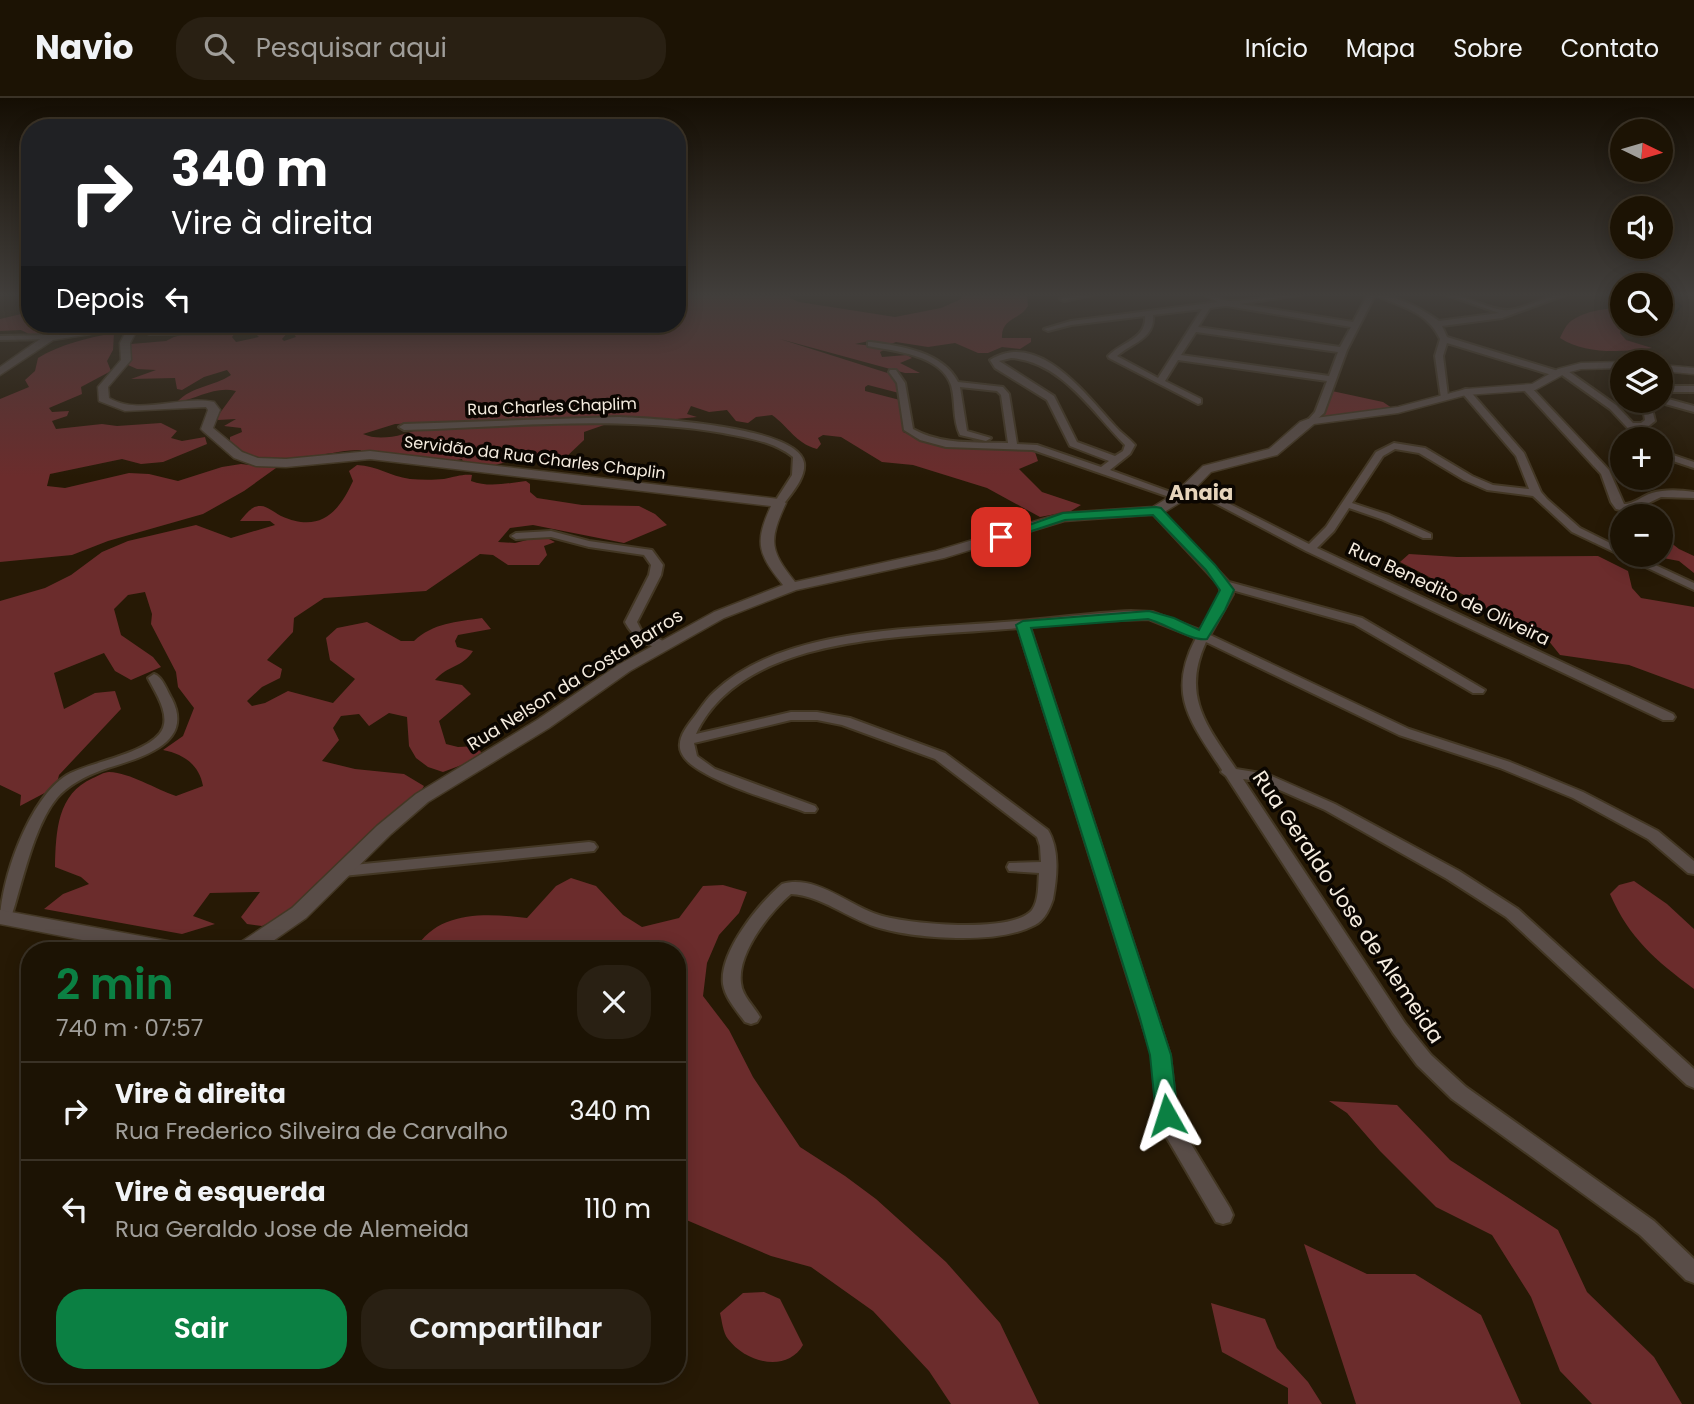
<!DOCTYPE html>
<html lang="pt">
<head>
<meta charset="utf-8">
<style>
  :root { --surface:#1c1304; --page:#292013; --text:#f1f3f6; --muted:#a09e9a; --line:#3a3226; --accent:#0b8043 }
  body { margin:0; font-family:Poppins,sans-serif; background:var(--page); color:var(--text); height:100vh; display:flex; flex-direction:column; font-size:26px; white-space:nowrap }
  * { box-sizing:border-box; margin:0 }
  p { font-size:23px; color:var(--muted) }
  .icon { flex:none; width:38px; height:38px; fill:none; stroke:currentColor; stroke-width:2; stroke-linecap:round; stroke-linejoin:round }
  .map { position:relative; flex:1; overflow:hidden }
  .details { position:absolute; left:21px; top:844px; width:665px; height:441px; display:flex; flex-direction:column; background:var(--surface); border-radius:28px; box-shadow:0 4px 18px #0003,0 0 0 2px var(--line) }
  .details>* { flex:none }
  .banner { position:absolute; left:21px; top:21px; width:665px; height:214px; border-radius:28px; box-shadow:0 4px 18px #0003,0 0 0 2px var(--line); background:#202124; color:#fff; overflow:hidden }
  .needle { width:46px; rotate:95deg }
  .controls { position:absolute; left:1610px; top:21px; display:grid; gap:14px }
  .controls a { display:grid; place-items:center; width:63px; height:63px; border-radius:50%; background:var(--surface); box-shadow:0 4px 18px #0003,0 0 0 2px var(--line); font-size:35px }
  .pin { position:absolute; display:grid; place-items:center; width:60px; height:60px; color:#fff; margin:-30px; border-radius:14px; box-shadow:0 4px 10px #0006 }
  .me { position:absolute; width:77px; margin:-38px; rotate:354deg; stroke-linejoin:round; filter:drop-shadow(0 0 5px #0008) }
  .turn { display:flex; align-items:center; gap:24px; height:147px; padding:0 35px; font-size:32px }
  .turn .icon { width:91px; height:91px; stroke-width:2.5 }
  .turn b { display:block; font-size:49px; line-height:60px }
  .then { display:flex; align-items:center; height:66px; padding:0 35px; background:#0003; gap:14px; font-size:26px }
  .round { display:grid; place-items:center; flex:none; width:74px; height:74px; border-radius:28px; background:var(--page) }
  .overview { display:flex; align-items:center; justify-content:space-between; height:119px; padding:0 35px }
  h1 { font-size:42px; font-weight:600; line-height:52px; color:var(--accent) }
  .primary-button { display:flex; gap:14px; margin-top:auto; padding:14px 35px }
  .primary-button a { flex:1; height:80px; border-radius:28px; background:var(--accent); color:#fff; font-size:28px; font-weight:600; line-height:80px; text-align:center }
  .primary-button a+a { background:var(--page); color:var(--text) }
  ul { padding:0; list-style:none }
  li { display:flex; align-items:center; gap:21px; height:98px; padding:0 35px; border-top:2px solid var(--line) }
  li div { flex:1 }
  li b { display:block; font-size:26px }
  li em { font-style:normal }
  header { display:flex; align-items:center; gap:42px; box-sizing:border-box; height:98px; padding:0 35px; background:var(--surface); border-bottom:2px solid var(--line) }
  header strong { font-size:33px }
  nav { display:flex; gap:38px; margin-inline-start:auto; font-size:24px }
  .search { width:490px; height:63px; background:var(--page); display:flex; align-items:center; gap:18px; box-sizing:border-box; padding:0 24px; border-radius:28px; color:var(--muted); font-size:26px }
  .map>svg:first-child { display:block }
  .green { fill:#6b2c2c }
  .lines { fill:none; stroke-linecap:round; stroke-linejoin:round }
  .stream { stroke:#030e00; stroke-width:2 }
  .minor-casing { stroke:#433724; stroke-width:4 }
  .tertiary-casing { stroke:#433724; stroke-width:3 }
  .minor { fill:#594d48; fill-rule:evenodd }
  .tertiary { fill:#594d48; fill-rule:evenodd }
  .route { fill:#0b8043; stroke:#07532c; stroke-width:2 }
  .labels { text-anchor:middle; stroke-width:7; stroke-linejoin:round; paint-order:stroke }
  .far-street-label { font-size:16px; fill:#f5ecdf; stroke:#0b0601 }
  .street-label { font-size:18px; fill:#f5ecdf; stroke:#0b0601 }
  .far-district-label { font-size:21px; font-weight:bold; fill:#e6d4bb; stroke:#0b0601 }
  .near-street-label { font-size:21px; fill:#f5ecdf; stroke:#0b0601 }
</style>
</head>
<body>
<header>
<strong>Navio</strong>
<div class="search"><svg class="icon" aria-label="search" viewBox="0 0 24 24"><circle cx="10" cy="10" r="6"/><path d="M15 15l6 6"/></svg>Pesquisar aqui</div>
<nav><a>Início</a><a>Mapa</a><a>Sobre</a><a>Contato</a></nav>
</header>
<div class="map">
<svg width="1694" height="1306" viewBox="0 0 1694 1306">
  <rect width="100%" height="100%" fill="#261905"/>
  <g class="green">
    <path d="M677,196H790V200L799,204L895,219L941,210L961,201L962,197L1027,196L1028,208C1020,222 1001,220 1002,240H1031V244L1020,251L1002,249L988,255H978L955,245L928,249L896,244L891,246L869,243L855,246L882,249L886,251L880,254L882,259L907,257L912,260L900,265L920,275H905L780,241L897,278L899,295L868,287L865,289V293L900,302L903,334L944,349L1034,351L1038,363L1019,371L1042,394L1081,407L1071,413L1040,419L987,390L913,367L882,364L841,339L823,337L818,340L821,346L817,351C795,345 789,329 772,317L756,319L748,325L736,323L727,312L709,314L691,308L687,316L697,319L666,322L633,319L395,326L363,336C380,344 406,337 423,329L605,324L604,327L584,334V342L564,361L554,364L514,362L488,369L465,370L462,361L447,364L359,359L361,352C329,351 269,375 241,356C237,353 233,347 230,343V339L242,334L241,330L224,328L236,321L218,322L217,319L236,293C214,288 198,301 177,304C192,288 213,289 231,277L227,272L204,279L182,292L177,291L175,280L131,281L156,272L137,271L128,267L127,251L131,246L166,243L174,239L193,234L235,235L232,239L236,244L259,239L250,230L196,232L205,226H274L270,231L288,234L282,241L284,243L296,239L289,228L292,226H677Z"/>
    <path d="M1622,211L1623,226L1620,235L1626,242L1652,250C1623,254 1586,257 1560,240C1562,236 1565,229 1568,226C1579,214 1608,209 1622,211Z"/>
    <polygon points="30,214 30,226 108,226 44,238 33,238 21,232 0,233 0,221"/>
    <path d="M114,235L113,252L107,263L111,273L81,289L82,296L49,310L52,314L69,313L67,318L52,323L56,331L102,326L117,328L161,325L177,333L171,340L182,343L205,339L207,346L163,364L141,366L122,361L50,376L47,388L65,390L129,375L149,376L178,383L222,369L241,366L276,370L244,393L203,416L108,443L72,457L0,464V301L29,289L25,282L35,273L38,260C61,246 87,240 114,235Z"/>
    <polygon points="1332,293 1383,304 1395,312 1317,323"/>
    <path d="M357,367C378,368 389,378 410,381C421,382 434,382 444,381C455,379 462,376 472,377L471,383C490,390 507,385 526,383L530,386V394L537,400L582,407L639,408L655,416L667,427L624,445L533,427L510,430L498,444L515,445L543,438L555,444L544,448L547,457L539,467H508L493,457L480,456L426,493L324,500L294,520L293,534L267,562L282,571L280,580L262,589L247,603L252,608L265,605L288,593L333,605L355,581L330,562L326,540L337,530L367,524L401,543H414C433,525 456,524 482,520L491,531L458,537L455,543L457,549L473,553C462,570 448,567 435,582L462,587L471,596L439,623L446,646L458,649L478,648L483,659L443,674L428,669L416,660L409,648L407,619L389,615L369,628L359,616L341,618L333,630L339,642L322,663L355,671L404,676L424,688L413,706L299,811L262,828L247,826L241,819L260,794L210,795L193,818L215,826L182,836L44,811L63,796L89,786L81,779L55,769C56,733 57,696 93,680C98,678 104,674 109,674C131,675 155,691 176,698L203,688C199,666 183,656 163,652L183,638L194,610L178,589L176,574L151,526L152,516L145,494L128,497L114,511L121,537L153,559L161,569L131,582L115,573L104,555L54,575L64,611L95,595L115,593L121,611L59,677L56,689L20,708L21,697L0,687V503L45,490L71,477L102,454L128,443L196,427L231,440L275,427L270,423H240C245,417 252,407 261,408C267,408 275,415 281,418C319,435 338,416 353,383L349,373Z"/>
    <polygon points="1661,437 1679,451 1694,458 1694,475 1679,463 1647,457 1661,457"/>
    <polygon points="1409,456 1457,459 1598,458 1628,473 1632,490 1641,500 1694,509 1694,591 1629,567 1560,557 1544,537 1519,521 1481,510 1466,498 1400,464"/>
    <path d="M571,780L596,788L623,817L642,829L679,820L703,788L723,787L747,794L739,815L719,837L707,865L703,898L729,932L753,979L800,1049L845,1078L876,1101L946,1164L1000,1225L1039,1306H951L929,1273L873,1213L811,1169L771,1158L677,1118V852H415C437,812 487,815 527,820L556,788Z"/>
    <path d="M1634,783L1667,806L1694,831V891C1656,863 1629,840 1610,796L1619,787Z"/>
    <polygon points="1329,1003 1397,1007 1450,1062 1558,1132 1587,1194 1654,1259 1682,1306 1592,1306 1560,1273 1531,1199 1492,1137 1436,1109 1380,1053 1347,1015"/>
    <polygon points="1304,1146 1367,1176 1415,1176 1481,1217 1521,1306 1356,1306"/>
    <path d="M764,1194L780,1201L803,1247C787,1275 746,1265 728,1241C723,1235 722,1223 720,1215L743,1195Z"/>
    <polygon points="1211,1205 1265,1221 1277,1250 1308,1284 1322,1306 1288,1306 1288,1290 1222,1254"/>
    <polygon points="320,1276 400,1276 393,1285 343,1283"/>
  </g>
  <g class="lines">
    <polyline class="stream" points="1667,196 1681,208 1674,216"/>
    <g class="minor-casing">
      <g id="minor">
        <polygon points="1081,196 1097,196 1064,203 1060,201"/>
        <path d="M1203,196C1213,196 1221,203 1230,203C1255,203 1280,196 1305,196L1240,206L1353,224L1368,196C1394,196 1418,208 1439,223L1499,215L1444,196C1465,196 1493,214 1509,212C1529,210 1546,196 1568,196L1502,220L1442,228L1447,239L1558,273L1565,271L1616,307L1633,325H1641L1645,322L1642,303H1650L1655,323L1646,330L1639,331L1648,341H1638L1610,311L1562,277L1555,278L1447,245L1443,258L1448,298L1441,300L1435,258L1440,241C1427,213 1401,209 1375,197L1347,252L1324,315L1312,326L1307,323L1315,314L1327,283L1178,262L1165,283L1201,301V305L1198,306L1109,260L1108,258C1121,244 1147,241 1145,218L1071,227L1048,233L1044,231L1071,223L1218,204ZM1225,208H1227L1351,229L1340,249L1198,229L1210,210ZM1202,211L1158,280L1117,258C1133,244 1155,241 1153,217ZM1196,234L1338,254L1329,278L1181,257Z"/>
        <polygon points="148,226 156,226 151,232 241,231 245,233 241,235 149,236 143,231"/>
        <polygon points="50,237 53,237 53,241 0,242 0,238"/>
        <path d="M871,244C901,248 943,254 958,284L1003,289L1009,296L1017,346L1037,347L1101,369L1109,363L1070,348L1047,302L995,270L990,262C1039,231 1086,297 1115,328C1121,335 1129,340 1135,347L1130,356L1110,372L1184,399L1183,401H1175L1033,352L946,349L920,342L904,332L897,285L889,274L890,272H896L905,285L913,331C942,347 975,344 1008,345L1001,297L997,293L960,289L967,333L991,340L986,343L960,337C952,321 956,304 951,287C941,257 895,253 868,248V244ZM1011,260C1062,264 1092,314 1125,347L1123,353L1115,358L1077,344L1054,298L999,263Z"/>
        <path d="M1524,288H1530L1609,372L1624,406C1634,406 1642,398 1652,395C1665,391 1680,392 1694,394V400L1661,399L1634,412L1625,413L1616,411L1611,404L1601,376L1524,292Z"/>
        <rect x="1661" y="288" width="33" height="6"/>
        <polygon points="1466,291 1469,292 1524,355 1541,394 1547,401 1580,430 1622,451 1622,457 1634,457 1694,485 1694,492 1572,434 1533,398 1487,392 1464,382 1419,355 1395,351 1383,358 1352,405 1389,417 1431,436 1431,440 1423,440 1381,421 1349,410 1334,433 1317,450 1673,616 1675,619 1673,622 1663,622 1306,453 1211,403 1216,400 1220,401 1309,446 1326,429 1376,354 1394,345 1425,350 1472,378 1493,387 1529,391 1516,358 1463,296 1463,292"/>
        <polygon points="1661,299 1694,308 1694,314 1658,304"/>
        <path d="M618,319C649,320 799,328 804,365C806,380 791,396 783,407L779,408L774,405L792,377L793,359C773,343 747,340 723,335C617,317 510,329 404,332L399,329L404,326Z"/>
        <polygon points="1661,353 1694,364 1694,370 1661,359"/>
        <path d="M1156,410L1160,411L1229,484L1362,520L1485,592L1483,595H1473L1354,526L1232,492L1233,496L1210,537L1409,631L1510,664L1583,694L1658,733L1694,763V776L1688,775L1648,741L1573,700L1500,670L1399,637L1206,544C1181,598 1207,628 1236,671L1267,676L1335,706L1459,773L1518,811L1694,971V990L1687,987L1506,819L1447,781L1325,712L1259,683L1243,681L1405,925L1431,957L1466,989L1654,1123L1694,1161V1185L1686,1182L1640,1137L1452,1001L1417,967L1393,935L1226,678L1221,674L1222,672C1191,624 1166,597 1196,540L1148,521L1095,523L1030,529L1170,957L1177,1017L1182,1031L1230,1110L1233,1117L1230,1124L1223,1126L1216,1124L1164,1035L1157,1017L1152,957L1018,530C921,540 745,531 696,636L791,614H817L850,620L945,655L1048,732C1060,752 1057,779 1053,801C1050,810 1045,822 1035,827C998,847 916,841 876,829C847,820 822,798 791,796C770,814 737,855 741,885C742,898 754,908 760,919L757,924L751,926L745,924C737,913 725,900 723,886C719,854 759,805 782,786C816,776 849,808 879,817C906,826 1013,836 1032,812C1039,802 1038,787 1039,775L1009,773L1007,769L1009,765L1041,764L1040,748L1037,739L935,661L842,627L817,622H791L694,645L697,658L715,671L815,708L817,711L815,714H805C778,704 693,680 682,656C675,643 686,629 694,619C700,611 706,601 714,594C782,529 915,531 1004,524C1046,521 1088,515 1131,513L1153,514L1200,532L1221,496L1219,487L1152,415L1151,413Z"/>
        <path d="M551,433L589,443L652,452L663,467L661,477L637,524L641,532L665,544L667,547L665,550C649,551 632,538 625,524L649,477L651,467L644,457L589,449L551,439L516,441L511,438L516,435Z"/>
        <path d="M154,576C163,579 167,593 172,601C196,649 133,661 102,672C86,678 68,687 57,700C34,727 22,786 11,820L9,824L0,825C0,783 29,700 67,677C89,664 153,655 163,630C169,614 155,594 148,580Z"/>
        <polygon points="589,744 594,745 597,749 594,753 343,778 337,777 335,773 337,769 343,768"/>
      </g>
    </g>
    <g class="tertiary-casing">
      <g id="tertiary">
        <polygon points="104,226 118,226 90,236 53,242 0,277 0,269 46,237"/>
        <path d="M130,226H140L130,245L131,262L108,289L109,300C140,318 180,297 214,304L220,312L213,330L242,354L258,360L286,361L370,353L779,401L786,405C769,442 769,452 795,484L936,453L1063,415L1153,409L1174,396L1203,368L1269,351L1300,324L1308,321L1398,309L1466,291L1532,286L1558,271L1581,265L1622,264H1624L1622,270L1581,271L1566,275L1535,292L1466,297L1398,315L1314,326L1277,357L1211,374L1184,402L1161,416L1064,423L944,460L796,492L724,520L630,573L549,630L428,704L391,736L306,820L260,852H235L238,846L292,810L377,728L416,696L537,622L618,567L714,514L783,487C758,456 754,445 771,408L370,361L286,369L256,368L234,360L203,333L201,331L208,312L206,309L125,313L99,303L98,289L121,262L120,245Z"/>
        <polygon points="1661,267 1694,270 1694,276 1661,273"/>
        <polygon points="0,812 173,844 180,846 184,852 134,852 0,826"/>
      </g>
    </g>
    <use href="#minor" class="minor"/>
    <use href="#tertiary" class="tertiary"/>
  </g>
  <linearGradient id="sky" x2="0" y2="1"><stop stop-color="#150e03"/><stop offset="0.52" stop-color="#413e3b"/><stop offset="1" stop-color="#413e3b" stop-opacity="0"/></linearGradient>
  <rect width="1694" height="379" fill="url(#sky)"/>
  <path class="route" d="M1156,409L1161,410L1215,467L1234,492L1225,512L1207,541C1193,544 1164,525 1148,521L1031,530L1171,957L1178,1017L1174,1024L1167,1027L1159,1024L1156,1017L1150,957L1139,917L1016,527L1023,523L1149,513L1174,520L1199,532L1220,492L1206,472L1153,417L1065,422L1001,443L995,439L1063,415Z"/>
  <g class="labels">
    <g class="far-street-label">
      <text transform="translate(552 308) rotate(-2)" y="6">Rua Charles Chaplim</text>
      <text transform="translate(535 359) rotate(7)" y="6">Servidão da Rua Charles Chaplin</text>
    </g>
    <g class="street-label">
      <text transform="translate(1449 496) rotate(25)" y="6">Rua Benedito de Oliveira</text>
      <text transform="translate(575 582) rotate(-32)" y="6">Rua Nelson da Costa Barros</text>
    </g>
    <g class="far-district-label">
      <text x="1201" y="402">Anaia</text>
    </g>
    <g class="near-street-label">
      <text transform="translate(1348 809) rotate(56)" y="7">Rua Geraldo Jose de Alemeida</text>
    </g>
  </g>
</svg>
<div class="controls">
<a><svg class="needle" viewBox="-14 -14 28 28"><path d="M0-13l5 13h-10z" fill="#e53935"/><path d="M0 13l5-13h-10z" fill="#a09e9a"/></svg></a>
<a><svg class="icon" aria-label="sound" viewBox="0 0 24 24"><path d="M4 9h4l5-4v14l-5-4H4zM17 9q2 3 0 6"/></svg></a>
<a><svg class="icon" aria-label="search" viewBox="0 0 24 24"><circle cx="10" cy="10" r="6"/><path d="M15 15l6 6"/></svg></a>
<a><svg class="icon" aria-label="layers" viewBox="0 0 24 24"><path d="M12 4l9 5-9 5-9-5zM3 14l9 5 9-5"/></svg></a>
<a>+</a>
<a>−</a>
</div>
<div class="pin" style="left:1001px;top:439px;background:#d93025"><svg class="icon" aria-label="arrive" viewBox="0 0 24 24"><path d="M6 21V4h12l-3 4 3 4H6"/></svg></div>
<svg class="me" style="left:1167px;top:1017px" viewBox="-20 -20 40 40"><path d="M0-17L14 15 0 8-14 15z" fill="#0b8043" stroke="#fff" stroke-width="4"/></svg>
<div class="banner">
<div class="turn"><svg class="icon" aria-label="right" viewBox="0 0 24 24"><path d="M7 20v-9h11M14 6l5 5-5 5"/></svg><div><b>340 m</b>Vire à direita</div></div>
<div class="then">Depois<svg class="icon" aria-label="left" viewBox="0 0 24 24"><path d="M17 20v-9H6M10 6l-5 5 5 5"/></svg></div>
</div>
<section class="details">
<div class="overview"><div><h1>2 min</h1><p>740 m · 07:57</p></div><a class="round"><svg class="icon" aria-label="close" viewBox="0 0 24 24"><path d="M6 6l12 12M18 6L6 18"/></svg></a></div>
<ul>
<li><svg class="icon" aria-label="right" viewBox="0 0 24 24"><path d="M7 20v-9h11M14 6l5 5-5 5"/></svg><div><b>Vire à direita</b><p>Rua Frederico Silveira de Carvalho</p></div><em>340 m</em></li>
<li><svg class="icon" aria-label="left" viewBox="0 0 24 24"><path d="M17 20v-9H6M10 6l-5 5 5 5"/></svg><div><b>Vire à esquerda</b><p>Rua Geraldo Jose de Alemeida</p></div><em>110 m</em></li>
</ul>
<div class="primary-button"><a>Sair</a><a>Compartilhar</a></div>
</section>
</div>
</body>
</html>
